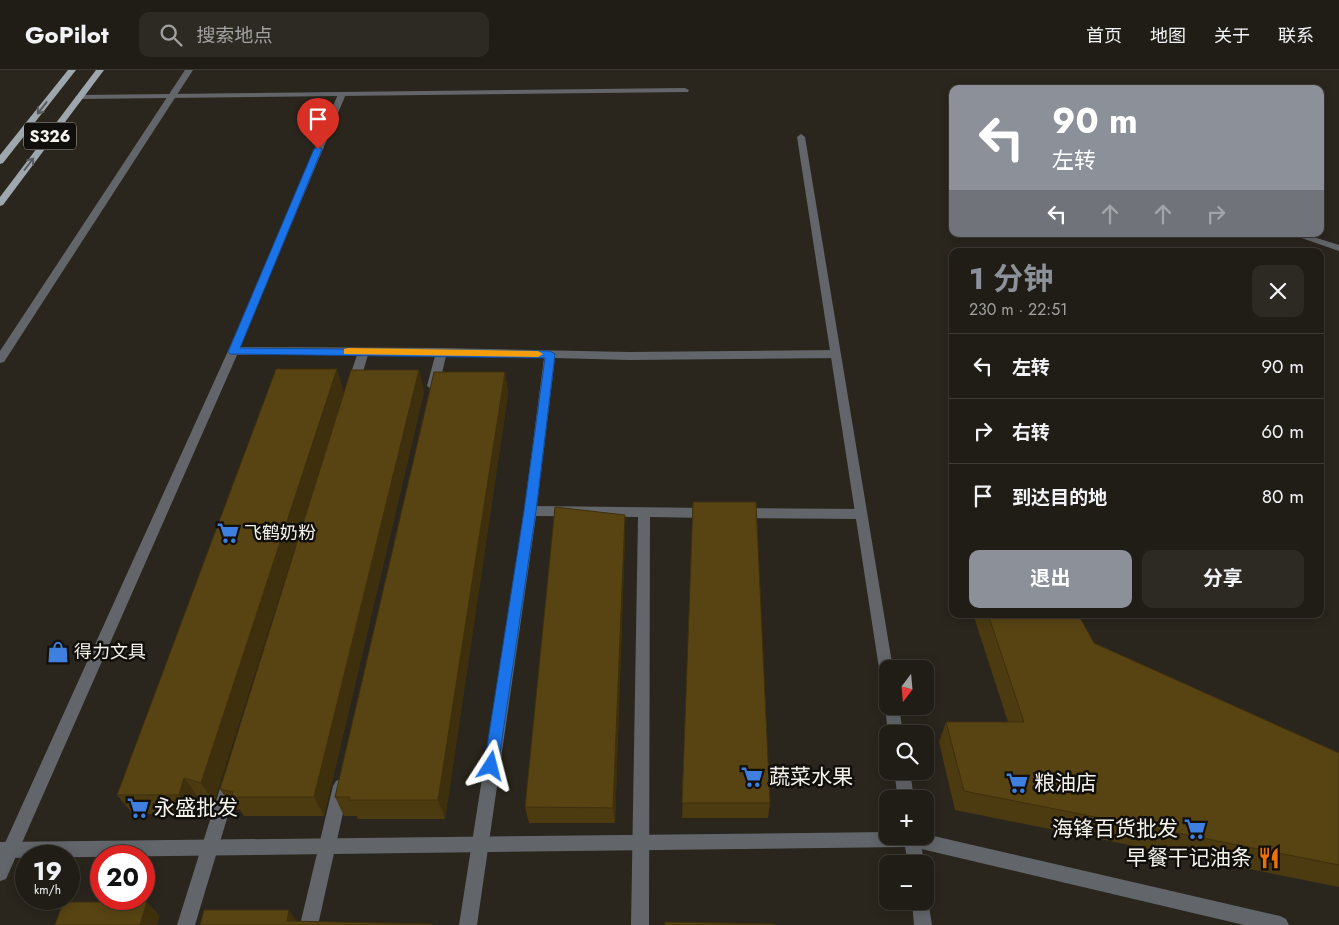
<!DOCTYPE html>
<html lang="zh">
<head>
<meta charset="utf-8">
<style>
  :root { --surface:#201c16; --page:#2d2923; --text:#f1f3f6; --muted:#a2a1a1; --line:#3d3a35; --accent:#8c9099 }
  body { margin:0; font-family:Jost,"Noto Sans SC",sans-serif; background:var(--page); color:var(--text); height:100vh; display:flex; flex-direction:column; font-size:19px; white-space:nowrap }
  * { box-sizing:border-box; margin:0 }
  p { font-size:16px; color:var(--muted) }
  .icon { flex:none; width:28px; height:28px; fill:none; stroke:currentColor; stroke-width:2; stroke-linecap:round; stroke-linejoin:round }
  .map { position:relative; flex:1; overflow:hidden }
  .sheet { position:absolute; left:949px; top:178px; width:375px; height:370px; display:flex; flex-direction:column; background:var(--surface); border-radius:10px; box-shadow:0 2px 12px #0003,0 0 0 1px var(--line) }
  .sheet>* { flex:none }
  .top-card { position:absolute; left:949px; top:15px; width:375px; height:152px; border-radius:10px; box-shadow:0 2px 12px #0003,0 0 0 1px var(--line); background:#8c9099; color:#fff; overflow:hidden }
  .needle { width:32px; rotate:196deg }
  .buttons { position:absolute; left:879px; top:590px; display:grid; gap:10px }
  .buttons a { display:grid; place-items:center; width:55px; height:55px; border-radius:10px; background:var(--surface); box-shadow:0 2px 12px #0003,0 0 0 1px var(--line); font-size:25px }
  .speed { position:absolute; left:15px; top:775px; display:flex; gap:10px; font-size:25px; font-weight:700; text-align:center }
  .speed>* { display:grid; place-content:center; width:65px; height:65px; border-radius:50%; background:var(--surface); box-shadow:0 2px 12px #0003,0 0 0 1px var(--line); line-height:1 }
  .speed small { font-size:12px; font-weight:400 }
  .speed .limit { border:8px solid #d22; background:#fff; color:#111 }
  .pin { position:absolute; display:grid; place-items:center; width:42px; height:42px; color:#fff; margin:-51px -21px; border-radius:50% 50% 50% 0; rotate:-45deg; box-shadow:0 0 5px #0007 }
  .pin .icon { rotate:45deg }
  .me { position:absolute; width:55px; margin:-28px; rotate:9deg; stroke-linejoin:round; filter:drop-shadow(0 0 4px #0008) }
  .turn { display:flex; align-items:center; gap:18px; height:105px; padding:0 20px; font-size:22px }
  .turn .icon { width:65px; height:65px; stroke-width:2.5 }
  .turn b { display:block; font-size:35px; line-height:42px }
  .lanes { display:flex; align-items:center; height:48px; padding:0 20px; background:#0003; justify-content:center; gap:25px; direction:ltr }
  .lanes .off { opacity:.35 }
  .round { display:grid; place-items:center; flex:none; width:52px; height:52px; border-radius:10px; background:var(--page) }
  .overview { display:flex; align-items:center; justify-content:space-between; height:85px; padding:0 20px }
  h1 { font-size:30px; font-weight:700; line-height:38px; color:var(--accent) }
  .primary-button { display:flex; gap:10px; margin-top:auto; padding:10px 20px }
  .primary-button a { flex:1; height:58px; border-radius:10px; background:var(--accent); color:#fff; font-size:20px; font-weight:700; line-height:58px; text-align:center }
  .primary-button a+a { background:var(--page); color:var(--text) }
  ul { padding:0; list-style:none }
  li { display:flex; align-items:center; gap:15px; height:65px; padding:0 20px; border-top:1px solid var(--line) }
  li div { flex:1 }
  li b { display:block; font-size:19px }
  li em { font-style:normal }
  header { display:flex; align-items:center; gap:30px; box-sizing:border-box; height:70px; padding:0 25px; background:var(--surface); border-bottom:1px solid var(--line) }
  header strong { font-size:24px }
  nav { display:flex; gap:28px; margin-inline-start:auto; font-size:18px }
  .search { width:350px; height:45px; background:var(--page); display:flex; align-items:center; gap:12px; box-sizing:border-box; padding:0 18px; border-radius:10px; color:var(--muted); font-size:19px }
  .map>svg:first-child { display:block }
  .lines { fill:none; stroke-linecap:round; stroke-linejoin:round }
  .lane { fill:#62666a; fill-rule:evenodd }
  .street { fill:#62666a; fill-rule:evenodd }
  .primary { fill:#9ea6ae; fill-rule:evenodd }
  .wall { fill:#4c3a10 }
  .shaded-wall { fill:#3e300d }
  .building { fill:#584413; stroke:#3e300d }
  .oneway { stroke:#585a5c }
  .route { fill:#1a73e8; stroke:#114b97 }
  .slow { fill:#f59e0b }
  .labels { text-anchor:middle; stroke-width:5; stroke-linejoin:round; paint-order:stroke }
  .shield { fill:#110f0b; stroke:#b1afa9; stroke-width:1 }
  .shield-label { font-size:16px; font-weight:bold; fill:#f6f3ed }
  .poi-label { font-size:18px; fill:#f6f3ed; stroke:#110f0b; text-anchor:start }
  .near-poi-label { font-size:21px; fill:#f6f3ed; stroke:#110f0b; text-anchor:start }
</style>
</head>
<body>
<header>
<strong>GoPilot</strong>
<div class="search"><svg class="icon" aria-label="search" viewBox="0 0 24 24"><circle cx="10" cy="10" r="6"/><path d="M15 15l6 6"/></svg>搜索地点</div>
<nav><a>首页</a><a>地图</a><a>关于</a><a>联系</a></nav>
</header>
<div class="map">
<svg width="1339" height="855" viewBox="0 0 1339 855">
  <rect width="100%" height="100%" fill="#2a261d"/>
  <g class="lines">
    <g class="lane">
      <polygon points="185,0 193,0 4,292 0,293 0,281"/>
      <polygon points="339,22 346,24 240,277 441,278 629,282 836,280 841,284 836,288 629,290 555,288 537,436 708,438 712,440 714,443 712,446 708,448 650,447 649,855 631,855 638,447 536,446 477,855 459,855 524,441 544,288 446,286 439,316 433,320 427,316 435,286 368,285 359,315 353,319 347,315 357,285 237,285 6,809 0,811 0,784 228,281"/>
      <polygon points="741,438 861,439 865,441 867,444 865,447 861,449 741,448 737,446 735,443 737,440"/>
      <polygon points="230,705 235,707 238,712 195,855 177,855 222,712 225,707"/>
      <polygon points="341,709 346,711 349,716 318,855 300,855 333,716 336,711"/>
      <polygon points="925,764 1280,846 1286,849 1289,855 1244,855 913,777 907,774 905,769 906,766 925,766"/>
    </g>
    <g class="street">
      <polygon points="685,18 689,20 688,22 79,29 75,27 79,25"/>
      <polygon points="801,64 805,67 893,599 888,599 888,617 883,615 881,611 797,67"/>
      <polygon points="1290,164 1304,164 1339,175 1339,181"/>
      <polygon points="888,631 888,636 899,636 903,664 888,664 885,636"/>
      <polygon points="894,701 910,701 914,729 898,729"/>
      <polygon points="888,762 888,766 920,766 924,794 908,794 905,777 0,788 0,772"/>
      <polygon points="925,825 928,831 932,855 914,855 912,831 925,831"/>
    </g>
    <g class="primary">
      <polygon points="68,0 76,0 3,93 0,94 0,85"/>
      <polygon points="96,0 104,0 3,135 0,136 0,127"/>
    </g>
  </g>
  <g class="wall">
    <polygon points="505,302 508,324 445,749 358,749 357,746 344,746 335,727"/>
    <polygon points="344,322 214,732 198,727 193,744 133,744 117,725"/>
    <polygon points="424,322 324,746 244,746 240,740 232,738 220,719"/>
    <polygon points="693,432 770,733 768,748 682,748"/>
    <polygon points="625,463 615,753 529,753 525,737"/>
    <polygon points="973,544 1078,544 1094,573 1339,683 1339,817 955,740 939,672 946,652 1008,652"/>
  </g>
  <g class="shaded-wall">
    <polygon points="337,299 344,322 214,732 201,713"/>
    <polygon points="419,300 424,322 324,746 314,727"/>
    <polygon points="505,302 508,324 445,749 438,730"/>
    <polygon points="625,445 625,463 615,753 613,738"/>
    <polygon points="184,708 198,727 193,744 179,725"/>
    <polygon points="147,832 160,846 157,855 140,855"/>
    <polygon points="289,840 298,853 287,851"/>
  </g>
  <g class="building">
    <polygon points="276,299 337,299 201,713 184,708 179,725 117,725"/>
    <polygon points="351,300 419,300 314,727 231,727 233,722 220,719"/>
    <polygon points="434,302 505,302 438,730 349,730 350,727 335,727"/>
    <polygon points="693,432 756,432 770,733 682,733"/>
    <polygon points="555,437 625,445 613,738 525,737"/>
    <polygon points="988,544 1078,544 1094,573 1339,683 1339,795 964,721 946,652 1024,652"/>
    <polygon points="63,832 147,832 140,855 55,855"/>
    <polygon points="204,840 289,840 287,851 432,854 432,855 200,855"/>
    <polygon points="665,852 775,854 775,855 665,855"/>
  </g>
  <defs><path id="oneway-shaft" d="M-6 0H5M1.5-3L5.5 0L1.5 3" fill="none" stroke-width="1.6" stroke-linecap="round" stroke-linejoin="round" transform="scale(1.25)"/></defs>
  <g class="oneway">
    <use href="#oneway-shaft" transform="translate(42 38) rotate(128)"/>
    <use href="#oneway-shaft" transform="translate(29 94) rotate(-53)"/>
  </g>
  <polygon class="route" points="318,77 322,79 240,278 550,281 555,284 536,441 498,696 496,700 491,702 486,700 484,696 524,441 545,288 230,284 228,282 314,79"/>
  <polygon class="slow" points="348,278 538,281 543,284 538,287 344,284 344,279"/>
  <defs>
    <g id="supermarket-bare" transform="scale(1.725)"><path d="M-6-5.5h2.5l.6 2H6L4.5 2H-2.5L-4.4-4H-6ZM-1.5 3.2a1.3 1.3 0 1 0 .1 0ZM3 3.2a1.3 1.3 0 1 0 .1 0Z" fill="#3f7fe0" stroke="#110f0b" stroke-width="2.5" paint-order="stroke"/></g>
    <g id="shop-bare" transform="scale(1.725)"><path d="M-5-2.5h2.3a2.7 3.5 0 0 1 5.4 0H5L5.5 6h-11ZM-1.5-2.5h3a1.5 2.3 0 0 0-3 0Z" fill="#3f7fe0" stroke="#110f0b" stroke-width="2.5" paint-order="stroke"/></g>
    <g id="restaurant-bare" transform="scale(1.725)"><path d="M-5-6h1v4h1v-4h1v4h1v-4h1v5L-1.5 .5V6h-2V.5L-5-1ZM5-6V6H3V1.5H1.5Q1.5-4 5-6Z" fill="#e8710a" stroke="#110f0b" stroke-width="2.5" paint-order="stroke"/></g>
  </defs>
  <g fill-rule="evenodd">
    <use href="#supermarket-bare" x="228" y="463"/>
    <use href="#shop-bare" x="58" y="582"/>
    <use href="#supermarket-bare" x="752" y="707"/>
    <use href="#supermarket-bare" x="1017" y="713"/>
    <use href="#supermarket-bare" x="138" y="738"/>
    <use href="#supermarket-bare" x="1195" y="759"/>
    <use href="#restaurant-bare" x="1269" y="788"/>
  </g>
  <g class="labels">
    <rect class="shield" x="24" y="52.5" width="52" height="27" rx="4"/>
    <g class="shield-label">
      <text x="50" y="72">S326</text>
    </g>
    <g class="poi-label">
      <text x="244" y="469">飞鹤奶粉</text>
      <text x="74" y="588">得力文具</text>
    </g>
    <g class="near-poi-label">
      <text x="769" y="714">蔬菜水果</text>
      <text x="1034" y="720">粮油店</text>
      <text x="154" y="745">永盛批发</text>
      <text x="1178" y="766" text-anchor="end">海锋百货批发</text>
      <text x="1252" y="795" text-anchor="end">早餐干记油条</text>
    </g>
  </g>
</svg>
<div class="buttons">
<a><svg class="needle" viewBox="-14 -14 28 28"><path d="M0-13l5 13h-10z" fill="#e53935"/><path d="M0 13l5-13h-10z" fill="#a2a1a1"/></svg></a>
<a><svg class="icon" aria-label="search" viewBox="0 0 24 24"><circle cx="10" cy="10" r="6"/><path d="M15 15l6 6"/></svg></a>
<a>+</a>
<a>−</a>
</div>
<div class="speed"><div>19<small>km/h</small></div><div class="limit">20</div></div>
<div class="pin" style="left:318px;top:79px;background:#d93025"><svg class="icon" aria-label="arrive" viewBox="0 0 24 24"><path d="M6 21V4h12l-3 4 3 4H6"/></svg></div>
<svg class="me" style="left:491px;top:696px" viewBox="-20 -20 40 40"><path d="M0-17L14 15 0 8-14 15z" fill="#1a73e8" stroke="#fff" stroke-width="4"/></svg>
<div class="top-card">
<div class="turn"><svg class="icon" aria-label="left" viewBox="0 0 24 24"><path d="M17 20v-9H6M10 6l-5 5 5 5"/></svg><div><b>90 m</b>左转</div></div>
<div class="lanes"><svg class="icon" aria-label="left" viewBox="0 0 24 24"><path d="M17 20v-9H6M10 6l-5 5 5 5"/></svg><svg class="icon off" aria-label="ahead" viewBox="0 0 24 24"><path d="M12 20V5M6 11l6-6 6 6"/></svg><svg class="icon off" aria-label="ahead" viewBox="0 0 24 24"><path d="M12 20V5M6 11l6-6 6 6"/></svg><svg class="icon off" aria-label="right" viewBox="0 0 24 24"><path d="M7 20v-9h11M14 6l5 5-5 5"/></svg></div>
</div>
<section class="sheet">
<div class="overview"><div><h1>1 分钟</h1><p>230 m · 22:51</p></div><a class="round"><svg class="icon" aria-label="close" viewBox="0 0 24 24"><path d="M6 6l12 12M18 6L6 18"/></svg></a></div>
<ul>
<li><svg class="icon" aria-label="left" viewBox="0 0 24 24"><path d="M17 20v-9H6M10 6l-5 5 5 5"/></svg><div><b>左转</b></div><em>90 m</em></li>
<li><svg class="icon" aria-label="right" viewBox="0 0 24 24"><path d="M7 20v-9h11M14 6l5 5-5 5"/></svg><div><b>右转</b></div><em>60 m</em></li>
<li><svg class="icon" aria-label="arrive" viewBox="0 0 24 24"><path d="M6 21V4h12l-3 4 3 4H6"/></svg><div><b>到达目的地</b></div><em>80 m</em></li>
</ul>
<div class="primary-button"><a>退出</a><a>分享</a></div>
</section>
</div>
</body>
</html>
